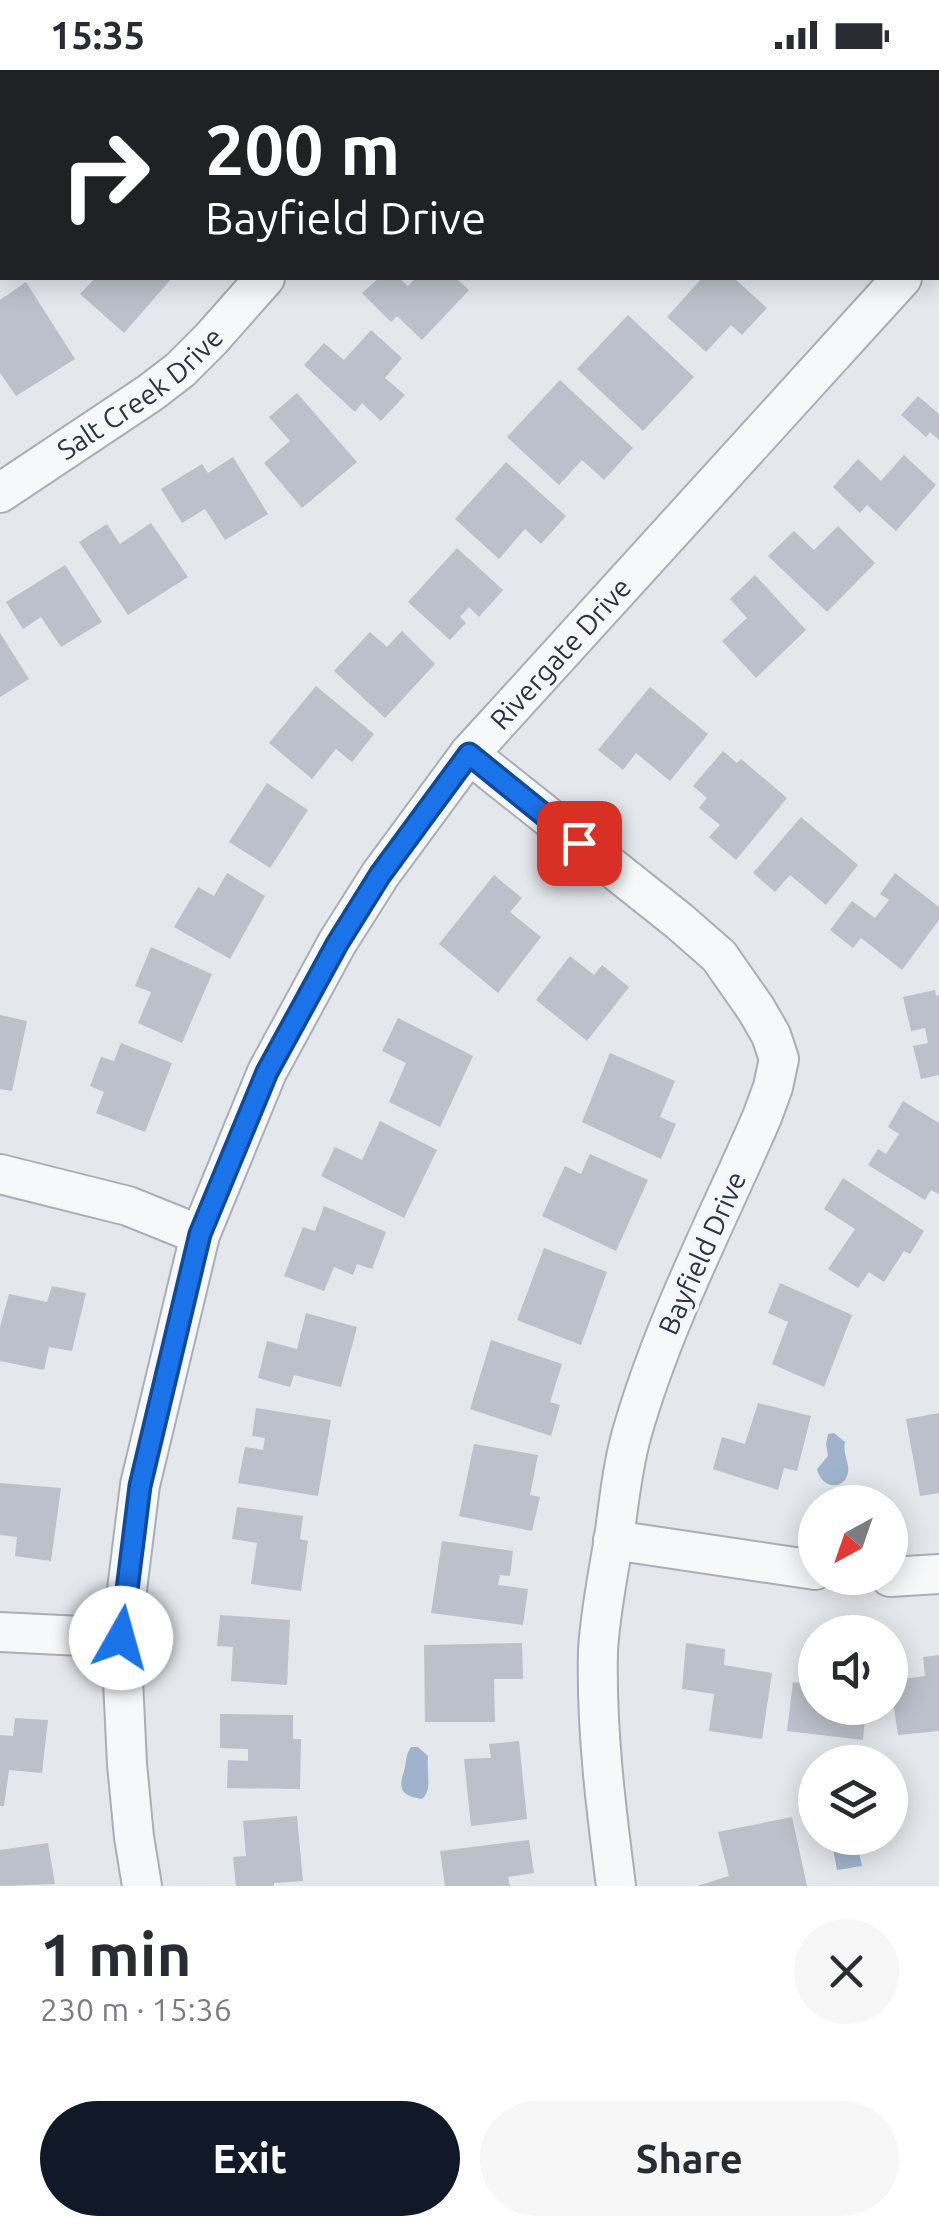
<!DOCTYPE html>
<html lang="en">
<head>
<meta charset="utf-8">
<style>
  :root { --surface:#fff; --page:#f7f7f7; --text:#2b2b33; --muted:#7c7c81; --accent:#111827 }
  body { margin:0; font-family:Ubuntu,sans-serif; background:var(--page); color:var(--text); height:100vh; display:flex; flex-direction:column; font-size:38px; white-space:nowrap }
  * { box-sizing:border-box; margin:0 }
  p { font-size:32px; color:var(--muted) }
  .icon { flex:none; width:55px; height:55px; fill:none; stroke:currentColor; stroke-width:2; stroke-linecap:round; stroke-linejoin:round }
  .map { position:relative; height:1816px; overflow:hidden }
  .drawer { display:flex; flex-direction:column; background:var(--surface); flex:1 }
  .drawer>* { flex:none }
  .banner { position:absolute; left:0px; top:0px; width:940px; height:210px; box-shadow:0 5px 25px #0003; background:#202124; color:#fff; overflow:hidden }
  .needle { width:65px; rotate:220deg }
  .controls { position:absolute; left:798px; top:1415px; display:grid; gap:20px }
  .controls a { display:grid; place-items:center; width:110px; height:110px; border-radius:50%; background:var(--surface); box-shadow:0 5px 25px #0003; font-size:50px }
  .pin { position:absolute; display:grid; place-items:center; width:85px; height:85px; color:#fff; margin:-42px; border-radius:20px; box-shadow:0 5px 15px #0006 }
  .me { position:absolute; width:110px; margin:-55px; rotate:7deg; stroke-linejoin:round; filter:drop-shadow(0 0 8px #0008) }
  .turn { display:flex; align-items:center; gap:35px; height:210px; padding:0 40px; font-size:45px }
  .turn .icon { width:130px; height:130px; stroke-width:2.5 }
  .turn b { display:block; font-size:70px; line-height:85px }
  .round { display:grid; place-items:center; flex:none; width:105px; height:105px; border-radius:52px; background:var(--page) }
  .head { display:flex; align-items:center; justify-content:space-between; height:170px; padding:0 40px }
  h1 { font-size:60px; font-weight:700; line-height:75px }
  .primary-button { display:flex; gap:20px; margin-top:auto; padding:20px 40px }
  .primary-button a { flex:1; height:115px; border-radius:60px; background:var(--accent); color:#fff; font-size:40px; font-weight:700; line-height:115px; text-align:center }
  .primary-button a+a { background:var(--page); color:var(--text) }
  .status { display:flex; justify-content:space-between; align-items:center; height:70px; padding:0 50px; background:var(--surface); direction:ltr }
  .status svg { height:28px; fill:currentColor }
  .map>svg:first-child { display:block }
  .water { fill:#9fb4cc }
  .building { fill:#bbc0ca }
  .lines { fill:none; stroke-linecap:round; stroke-linejoin:round }
  .street-casing { stroke:#a9aeb7; stroke-width:42 }
  .street { stroke:#f7f8fa; stroke-width:38 }
  .route-casing { stroke:#114b97; stroke-width:25 }
  .route { stroke:#1a73e8; stroke-width:18 }
  .labels { text-anchor:middle; stroke-width:8; stroke-linejoin:round; paint-order:stroke }
  .street-label { font-size:28px; fill:#2b3445; stroke:#f4f6f9 }
</style>
</head>
<body>
<div class="status"><b>15:35</b><svg viewBox="0 0 49 12"><path d="M0 12V9h3v3zM5 12V6h3v6zM10 12V3h3v9zM15 12V0h3v12zM26 1h20v11H26zM47 4h2v5h-2z"/></svg></div>
<div class="map">
<svg width="939" height="1816" viewBox="0 0 939 1816">
  <rect width="100%" height="100%" fill="#e4e7ec"/>
  <g class="water">
    <path d="M834,1363L845,1372C842,1385 852,1396 847,1406C840,1422 820,1416 817,1399L828,1386L826,1374L828,1364Z"/>
    <path d="M411,1677H418L428,1686C426,1701 433,1721 422,1729C401,1726 398,1719 404,1701C407,1690 405,1686 411,1677Z"/>
    <polygon points="831,1768 856,1768 862,1796 837,1800"/>
  </g>
  <g class="building">
    <polygon points="95,208 172,208 124,263 80,224"/>
    <polygon points="379,208 399,208 408,216 416,208 456,208 469,220 422,270 397,246 391,252 362,223"/>
    <polygon points="702,208 734,208 767,238 742,265 731,255 706,282 667,247"/>
    <polygon points="26,212 75,289 16,326 0,303 0,230"/>
    <polygon points="628,245 694,307 643,361 577,299"/>
    <polygon points="371,260 402,288 385,308 405,325 381,351 362,333 355,342 304,295 324,273 344,290"/>
    <polygon points="560,310 633,378 604,410 582,390 559,415 507,367"/>
    <polygon points="297,323 357,392 302,438 264,393 290,371 269,347"/>
    <polygon points="918,326 939,344 939,370 930,362 926,367 901,345"/>
    <polygon points="904,385 936,415 896,461 867,435 860,443 833,417 858,389 881,411"/>
    <polygon points="233,387 268,444 225,470 205,439 182,453 161,419 202,394 208,403"/>
    <polygon points="506,392 566,446 541,474 525,459 499,489 455,449"/>
    <polygon points="151,453 188,507 128,545 79,472 107,454 120,474"/>
    <polygon points="838,456 875,493 827,542 768,486 794,461 814,480"/>
    <polygon points="457,478 503,520 479,547 469,537 460,547 466,553 450,570 408,532"/>
    <polygon points="65,495 102,552 61,577 41,547 23,559 6,532"/>
    <polygon points="755,505 806,560 756,608 722,571 747,548 730,529"/>
    <polygon points="402,561 435,594 385,648 334,601 370,562 387,577"/>
    <polygon points="0,563 29,609 0,627"/>
    <polygon points="316,616 374,664 352,692 336,679 312,709 269,673"/>
    <polygon points="650,617 708,664 670,711 636,683 623,700 598,680"/>
    <polygon points="723,681 737,693 741,689 787,728 736,790 709,767 720,755 699,738 707,728 693,716"/>
    <polygon points="267,713 308,740 270,798 229,772"/>
    <polygon points="801,747 858,795 826,835 790,805 775,822 753,803"/>
    <polygon points="227,803 265,826 230,889 174,857 198,817 214,826"/>
    <polygon points="895,803 939,837 939,850 902,900 861,868 853,878 830,860 852,831 875,848 889,830 880,824"/>
    <polygon points="494,805 522,828 510,842 541,867 498,923 439,874"/>
    <polygon points="151,877 212,904 182,973 138,953 151,922 135,916"/>
    <polygon points="570,886 594,905 602,895 629,917 587,971 536,930"/>
    <polygon points="935,920 936,926 939,925 939,1005 921,1009 913,976 928,973 925,958 911,961 903,927"/>
    <polygon points="0,945 27,951 12,1021 0,1019"/>
    <polygon points="398,948 473,986 440,1057 389,1032 406,993 382,981"/>
    <polygon points="121,973 172,993 145,1062 96,1043 104,1022 90,1016 101,987 114,991"/>
    <polygon points="610,983 675,1011 660,1047 676,1054 661,1089 582,1052"/>
    <polygon points="903,1031 939,1053 939,1124 931,1120 925,1130 868,1095 878,1079 886,1084 899,1064 888,1057"/>
    <polygon points="380,1051 437,1080 404,1148 321,1106 335,1077 362,1090"/>
    <polygon points="590,1084 648,1110 616,1181 542,1146 565,1096 581,1104"/>
    <polygon points="843,1108 924,1161 910,1184 904,1181 884,1212 869,1202 858,1218 828,1199 855,1159 824,1139"/>
    <polygon points="324,1136 386,1162 372,1199 357,1194 353,1205 334,1197 324,1221 284,1206 303,1157 315,1161"/>
    <polygon points="544,1178 607,1202 581,1275 517,1250"/>
    <polygon points="780,1213 852,1245 824,1317 772,1294 788,1252 768,1243"/>
    <polygon points="52,1216 86,1223 72,1281 49,1277 44,1300 0,1291 0,1257 9,1224 47,1232"/>
    <polygon points="306,1243 357,1257 341,1317 294,1305 290,1317 258,1308 267,1271 297,1279"/>
    <polygon points="491,1270 562,1294 550,1332 560,1335 551,1366 470,1339"/>
    <polygon points="758,1333 811,1346 797,1401 784,1398 778,1420 713,1399 722,1367 745,1374"/>
    <polygon points="256,1338 331,1350 318,1426 238,1413 245,1377 263,1380 265,1368 252,1366"/>
    <polygon points="939,1343 939,1423 920,1426 906,1349"/>
    <polygon points="474,1374 538,1385 530,1425 540,1427 532,1461 459,1446"/>
    <polygon points="0,1413 61,1418 51,1491 15,1486 17,1467 0,1465"/>
    <polygon points="237,1437 303,1446 300,1469 308,1471 301,1521 251,1514 257,1473 232,1469"/>
    <polygon points="442,1471 513,1481 510,1506 500,1505 498,1515 528,1519 523,1555 431,1543"/>
    <polygon points="220,1545 290,1550 287,1615 231,1611 233,1577 217,1576"/>
    <polygon points="522,1573 523,1609 494,1609 495,1652 425,1652 424,1575"/>
    <polygon points="686,1573 725,1579 724,1595 772,1603 762,1669 709,1661 714,1624 682,1619"/>
    <polygon points="939,1585 939,1661 898,1665 890,1611 925,1606 923,1587"/>
    <polygon points="811,1601 815,1602 815,1638 866,1638 863,1670 787,1661 793,1612 809,1614"/>
    <polygon points="220,1644 293,1645 293,1669 301,1669 300,1719 227,1718 228,1690 248,1691 248,1679 220,1678"/>
    <polygon points="15,1648 48,1650 42,1703 9,1700 4,1736 0,1736 0,1665 13,1666"/>
    <polygon points="519,1671 527,1749 471,1756 464,1689 491,1688 489,1674"/>
    <polygon points="297,1746 303,1811 274,1813 274,1816 236,1816 233,1787 246,1786 243,1751"/>
    <polygon points="792,1747 807,1816 697,1816 729,1806 718,1762"/>
    <polygon points="529,1770 534,1803 508,1807 510,1816 445,1816 440,1781"/>
    <polygon points="48,1773 55,1814 0,1816 0,1780"/>
  </g>
  <g class="lines">
    <g class="street-casing">
      <g id="street">
        <polyline points="306,0 309,2"/>
        <polyline points="451,2 453,0"/>
        <polyline points="938,168 939,167"/>
        <path id="s1" d="M0,423L150,323L180,300L211,269L265,208"/>
        <path d="M469,684L679,851L719,886L756,939L771,965L779,989L773,1017L762,1047C717,1151 663,1254 632,1363C622,1398 619,1433 614,1468C608,1506 600,1543 598,1581C596,1659 606,1738 616,1816"/>
        <polyline points="0,1104 128,1136 200,1165"/>
        <polyline points="613,1470 815,1500"/>
        <polyline points="890,1507 939,1504"/>
        <polyline points="0,1562 121,1568"/>
        <path id="s2" d="M142,1816L134,1767L127,1694L121,1568L140,1415L200,1165L267,1002L337,873L380,805L469,684L902,208"/>
      </g>
    </g>
    <use href="#street" class="street"/>
  </g>
  <g class="lines">
    <g class="route-casing">
      <polyline id="route" points="121,1568 140,1416 200,1164 267,1002 337,874 380,805 469,684 579,773"/>
    </g>
    <use href="#route" class="route"/>
  </g>
  <g class="labels">
    <g class="street-label">
      <text dy="10" stroke="none"><textPath href="#s1" startOffset="172">Salt Creek Drive</textPath></text>
      <text dy="10" stroke="none"><textPath href="#s2" startOffset="1350">Rivergate Drive</textPath></text>
      <text transform="translate(702 1183) rotate(-66)" y="10">Bayfield Drive</text>
    </g>
  </g>
</svg>
<div class="controls">
<a><svg class="needle" viewBox="-14 -14 28 28"><path d="M0-13l5 13h-10z" fill="#e53935"/><path d="M0 13l5-13h-10z" fill="#7c7c81"/></svg></a>
<a><svg class="icon" aria-label="sound" viewBox="0 0 24 24"><path d="M4 9h4l5-4v14l-5-4H4zM17 9q2 3 0 6"/></svg></a>
<a><svg class="icon" aria-label="layers" viewBox="0 0 24 24"><path d="M12 4l9 5-9 5-9-5zM3 14l9 5 9-5"/></svg></a>
</div>
<div class="pin" style="left:579px;top:773px;background:#d93025"><svg class="icon" aria-label="arrive" viewBox="0 0 24 24"><path d="M6 21V4h12l-3 4 3 4H6"/></svg></div>
<svg class="me" style="left:121px;top:1568px" viewBox="-20 -20 40 40"><circle r="19" fill="#fff"/><path d="M0-13L10 11 0 6-10 11z" fill="#1a73e8"/></svg>
<div class="banner">
<div class="turn"><svg class="icon" aria-label="right" viewBox="0 0 24 24"><path d="M7 20v-9h11M14 6l5 5-5 5"/></svg><div><b>200 m</b>Bayfield Drive</div></div>
</div>
</div>
<section class="drawer">
<div class="head"><div><h1>1 min</h1><p>230 m · 15:36</p></div><a class="round"><svg class="icon" aria-label="close" viewBox="0 0 24 24"><path d="M6 6l12 12M18 6L6 18"/></svg></a></div>
<div class="primary-button"><a>Exit</a><a>Share</a></div>
</section>
</body>
</html>
